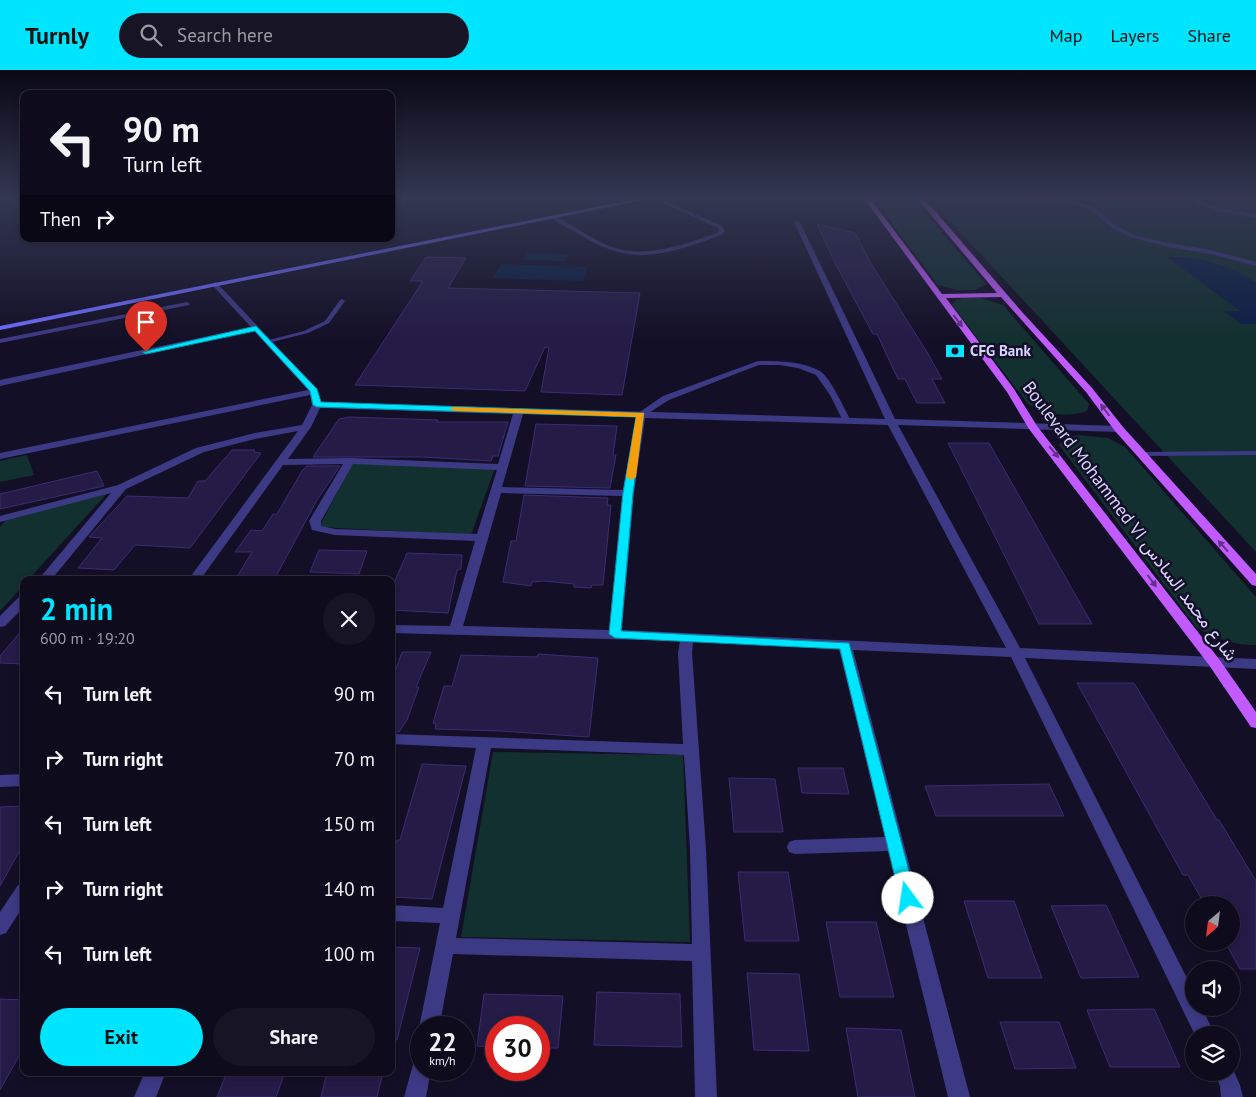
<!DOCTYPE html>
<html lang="en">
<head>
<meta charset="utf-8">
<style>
  :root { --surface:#0e0b1c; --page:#171425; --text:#f1f3f6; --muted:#9b9ba3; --line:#2e2b3b; --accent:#00e5ff }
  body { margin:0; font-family:"PT Sans",Vazirmatn,sans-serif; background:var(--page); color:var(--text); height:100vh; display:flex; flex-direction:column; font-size:19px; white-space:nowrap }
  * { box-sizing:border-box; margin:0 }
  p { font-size:16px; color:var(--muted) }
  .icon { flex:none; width:28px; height:28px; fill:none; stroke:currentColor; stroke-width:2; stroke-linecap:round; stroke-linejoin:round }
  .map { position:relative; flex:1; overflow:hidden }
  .details { position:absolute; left:20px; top:506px; width:375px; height:500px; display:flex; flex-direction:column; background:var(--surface); border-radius:10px; box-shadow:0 2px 8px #0003,0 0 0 1px var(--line) }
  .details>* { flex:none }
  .guide { position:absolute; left:20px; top:20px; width:375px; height:152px; border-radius:10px; box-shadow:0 2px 8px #0003,0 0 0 1px var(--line); background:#0e0b1c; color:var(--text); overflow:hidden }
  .needle { width:32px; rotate:208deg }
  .tools { position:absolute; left:1185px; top:826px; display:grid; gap:10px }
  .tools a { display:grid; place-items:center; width:55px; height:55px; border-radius:50%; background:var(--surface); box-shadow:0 2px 8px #0003,0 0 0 1px var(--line); font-size:25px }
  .speed { position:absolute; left:410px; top:946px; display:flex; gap:10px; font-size:25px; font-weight:700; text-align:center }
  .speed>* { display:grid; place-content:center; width:65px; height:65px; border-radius:50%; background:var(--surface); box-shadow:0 2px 8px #0003,0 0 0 1px var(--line); line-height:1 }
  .speed small { font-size:12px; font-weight:400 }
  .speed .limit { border:8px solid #d22; background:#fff; color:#111 }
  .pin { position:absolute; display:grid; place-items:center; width:42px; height:42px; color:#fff; margin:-51px -21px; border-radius:50% 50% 50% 0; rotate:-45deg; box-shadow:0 0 5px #0007 }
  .pin .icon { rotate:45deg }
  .me { position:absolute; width:55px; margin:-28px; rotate:346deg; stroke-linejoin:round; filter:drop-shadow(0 0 4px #0008) }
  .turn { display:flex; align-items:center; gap:18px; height:105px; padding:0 20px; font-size:22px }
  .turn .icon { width:65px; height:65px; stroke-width:2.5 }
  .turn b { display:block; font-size:35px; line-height:42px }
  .then { display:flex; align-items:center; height:48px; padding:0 20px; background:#0003; gap:10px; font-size:19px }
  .round { display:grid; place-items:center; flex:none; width:52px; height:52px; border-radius:26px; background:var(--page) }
  .summary { display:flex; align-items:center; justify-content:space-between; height:85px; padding:0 20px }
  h1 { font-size:30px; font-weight:600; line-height:38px; color:var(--accent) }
  .cta { display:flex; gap:10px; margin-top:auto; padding:10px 20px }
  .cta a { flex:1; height:58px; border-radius:30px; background:var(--accent); color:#111; font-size:20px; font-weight:600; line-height:58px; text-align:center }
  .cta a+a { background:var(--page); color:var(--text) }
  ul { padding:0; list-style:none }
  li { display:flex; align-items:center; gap:15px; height:65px; padding:0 20px }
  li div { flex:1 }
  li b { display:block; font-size:19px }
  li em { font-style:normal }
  header { display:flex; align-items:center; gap:30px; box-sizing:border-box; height:70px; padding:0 25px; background:var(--accent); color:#111 }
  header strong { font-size:24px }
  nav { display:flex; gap:28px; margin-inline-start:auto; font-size:18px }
  .search { width:350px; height:45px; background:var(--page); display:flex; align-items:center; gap:12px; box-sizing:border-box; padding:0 18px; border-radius:28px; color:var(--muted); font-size:19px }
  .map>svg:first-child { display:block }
  .green { fill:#12302f }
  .water { fill:#0a1f44 }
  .building { fill:#241b47; stroke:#3b2d73 }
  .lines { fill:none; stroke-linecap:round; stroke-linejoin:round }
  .lane { fill:#3d3a85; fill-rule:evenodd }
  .street { fill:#3d3a85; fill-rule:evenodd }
  .secondary { fill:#6f6bff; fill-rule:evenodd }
  .primary { fill:#c25bff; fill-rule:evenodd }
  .oneway { fill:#623188 }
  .route { fill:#00e5ff; stroke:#0095a6 }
  .slow { fill:#f59e0b }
  .labels { text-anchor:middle; stroke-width:5; stroke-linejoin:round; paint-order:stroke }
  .far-poi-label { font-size:15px; font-weight:bold; fill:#d9d4ff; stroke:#130f26; text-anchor:start }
  .street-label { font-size:18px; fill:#d9d4ff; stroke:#130f26 }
</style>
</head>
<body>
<header>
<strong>Turnly</strong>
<div class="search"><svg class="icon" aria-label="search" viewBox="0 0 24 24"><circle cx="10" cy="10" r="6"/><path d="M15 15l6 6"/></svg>Search here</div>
<nav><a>Map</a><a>Layers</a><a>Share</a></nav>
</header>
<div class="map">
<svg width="1256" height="1027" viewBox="0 0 1256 1027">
  <rect width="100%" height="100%" fill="#130f26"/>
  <g class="green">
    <polygon points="873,127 911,127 986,214 975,220 957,220 938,215"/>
    <polygon points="928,127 1256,127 1256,482"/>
    <path d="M963,228H981L1003,235L1089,334L1087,341C1066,348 1047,345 1028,334L952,235L956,230Z"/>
    <path d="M1077,365L1108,368L1125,377L1256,527V575C1234,576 1217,568 1197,558L1059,375L1066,368Z"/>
    <polygon points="27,385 34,405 0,412 0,391"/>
    <polygon points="353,393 495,398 471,465 319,457"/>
    <polygon points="111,419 28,510 24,510 24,515 0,541 0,457 9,446"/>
    <polygon points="493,682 683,685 690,872 461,867"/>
  </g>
  <g class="water">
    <polygon points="526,183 569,184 566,191 523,190"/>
    <path d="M1167,187C1199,186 1230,195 1256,213V254H1241L1224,241H1240Z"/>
    <polygon points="501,194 587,197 583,211 493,208"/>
  </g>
  <g class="building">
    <polygon points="817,154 855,163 870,192 927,282 942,309 932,309 945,333 917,333 905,309 898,309 877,264 873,264 834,191"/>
    <polygon points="426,187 466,188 448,218 640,223 622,325 541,322 549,278 545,277 525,321 355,315 423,211 410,211"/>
    <polygon points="349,347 438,350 437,352 508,352 498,386 493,386 491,391 423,387 313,387 339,349"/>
    <polygon points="536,354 617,356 613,385 616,385 610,418 525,416"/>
    <polygon points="948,373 989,373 1092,554 1039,554"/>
    <polygon points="232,380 255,380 254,382 261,383 190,478 135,475 114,500 78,498 102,468 89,467 127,426 188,428 198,411 205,411"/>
    <polygon points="307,396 340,396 317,430 274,510 235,510 252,482 235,482 251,460 262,461 273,444 277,444 302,401"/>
    <polygon points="97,401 104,416 0,439 0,424"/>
    <polygon points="524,425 608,428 607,435 611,435 603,515 592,515 591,518 574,517 574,514 544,511 532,512 531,516 503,512 511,471 516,471"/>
    <polygon points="319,480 367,481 359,504 310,502"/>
    <polygon points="407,483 462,485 461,499 457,500 448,543 391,540 391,520"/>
    <polygon points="24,558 24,594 0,593 0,586"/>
    <polygon points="402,582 431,582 416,617 419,617 407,650 399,662 391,662 391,613"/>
    <polygon points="538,584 598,588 589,667 500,661 435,659 436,654 433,653 444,616 452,616 461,585 537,587"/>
    <polygon points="1077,613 1134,613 1217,750 1219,750 1256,811 1256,899 1240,899 1225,872 1231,872 1231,835 1205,835 1188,805 1183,805"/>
    <polygon points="422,694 466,696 432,829 391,827 391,790 397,770 400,770"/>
    <polygon points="798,698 843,698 849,724 802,723"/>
    <polygon points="729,708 775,709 783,762 734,762"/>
    <polygon points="1049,714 1064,746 936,746 925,716"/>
    <polygon points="24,736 24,773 0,816 0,737"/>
    <polygon points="738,802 788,802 799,871 745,871"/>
    <polygon points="964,831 1014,831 1042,908 988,908"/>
    <polygon points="1106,835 1139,907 1081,908 1051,836"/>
    <polygon points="826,852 876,852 894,927 840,927"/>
    <polygon points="391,877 420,878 397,970 391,969"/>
    <polygon points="747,903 799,904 809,981 754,980"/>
    <polygon points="597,922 680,924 682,977 594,975"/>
    <polygon points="484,924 563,926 558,978 539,978 539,958 496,958 496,977 477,976"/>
    <polygon points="0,929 24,930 24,977 0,1020"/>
    <polygon points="1154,939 1180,997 1110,997 1087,940"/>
    <polygon points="1000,952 1059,952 1076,998 1015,999"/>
    <polygon points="846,958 901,960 915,1027 858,1027"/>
    <polygon points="227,1002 285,1002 276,1027 217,1027"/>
    <polygon points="327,1002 383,1002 377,1027 321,1027"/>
  </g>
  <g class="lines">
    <g class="lane">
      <path d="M657,127L722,156L725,161L721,165C691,176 655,190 623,183C606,180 591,171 577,163C568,158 558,153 550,147L555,146C574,156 592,169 612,177C646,189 685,174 717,163L719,161L718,158L652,128Z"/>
      <polygon points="1196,127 1200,127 1200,131 1218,138 1256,144 1256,148 1217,141 1196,133"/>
      <polygon points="342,229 345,231 329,253 308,263 268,273 265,271 304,261 325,251 340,230"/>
      <polygon points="187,232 190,234 189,235 0,273 0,269"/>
      <path d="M758,291C778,291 802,291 820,301C830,307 845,340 851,351L850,353H844L830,325L816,305L798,298L779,295H759L743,301L669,330L644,346H641L637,344L663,326Z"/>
      <polygon points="1256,381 1256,385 1141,386 1137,384 1141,382"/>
    </g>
    <g class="street">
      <polygon points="1065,127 1093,137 1115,155 1134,165 1168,173 1211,180 1256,192 1256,196 1211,184 1168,177 1130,167 1111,157 1089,139 1063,131 923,132 920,130 923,128"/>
      <path d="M797,150L800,152L895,349L1119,356L1124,359L1119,362L898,355L1020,578L1256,589V599L1025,588L1194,922V938H1202L1215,965H1195L1011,587L853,580L970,1027H948L888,781L795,784L789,782L787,777L789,772L795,770L885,767L839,579L693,572L692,583L706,779L717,1027H695L692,891L453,884L439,958H421V963L419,958L440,853L391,851V835L443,838L476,678L391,674V664L683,674L678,583L680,571L391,563V555L450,556L475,471L335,465L312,460L309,451L343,394L283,395L200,510H188L298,361L255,369L204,382L126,419L51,510H38L111,423L0,452V446L118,415L196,378L255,363L302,355L312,335L310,325L0,389V383L308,320L254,261L0,316V310L251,257L213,216L212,214L216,212L317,319L321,332L885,349L794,152ZM320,338L513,344L498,394L350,388L288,389L311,357ZM523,344L636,347L623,420L502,417ZM645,348L888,355L1006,578L622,560L634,423ZM353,394L497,400L477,464L335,459L321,456V451ZM501,423L622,426L609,560L463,556ZM491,678L684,685L690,779L692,874L456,868Z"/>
      <polygon points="24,526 24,537 5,556 0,557 0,546 19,527"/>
      <polygon points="24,704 24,716 0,717 0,705"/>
      <polygon points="24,813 24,835 6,863 0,865 0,842 18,815"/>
      <polygon points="421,988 421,1000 431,1000 426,1027 404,1027 414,991"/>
      <polygon points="1231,995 1240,1015 1243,1027 1221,1027 1220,1016 1214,1002 1231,1002"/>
      <polygon points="145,1002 166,1002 156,1027 134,1027"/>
    </g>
    <polygon class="secondary" points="645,127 659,127 0,260 0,256"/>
    <polygon class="primary" points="863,127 869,127 942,224 997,223 916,127 923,127 1023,243 1092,318 1123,357 1256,504 1256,516 1252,515 1115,361 1086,322 1001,227 946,228 1014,319 1037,356 1219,589 1256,642 1256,658 1251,657 1209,595 1029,359 1007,322"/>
  </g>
  <defs><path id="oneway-solid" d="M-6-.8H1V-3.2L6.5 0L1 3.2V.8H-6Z" transform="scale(1.25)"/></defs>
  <g class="oneway">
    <use href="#oneway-solid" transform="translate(958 251) rotate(53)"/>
    <use href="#oneway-solid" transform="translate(1105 340) rotate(-127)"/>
    <use href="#oneway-solid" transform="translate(1054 382) rotate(50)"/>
    <use href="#oneway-solid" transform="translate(1223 476) rotate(-132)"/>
    <use href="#oneway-solid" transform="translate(1152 511) rotate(53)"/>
  </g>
  <linearGradient id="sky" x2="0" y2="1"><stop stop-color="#0a0815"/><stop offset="0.47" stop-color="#333752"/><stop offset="1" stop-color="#333752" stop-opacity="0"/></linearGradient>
  <rect width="1256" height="271" fill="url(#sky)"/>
  <polygon class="route" points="256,256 317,319 321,332 644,343 633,423 621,561 849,573 916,828 914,833 908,835 902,833 900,828 840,579 615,568 609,564 623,423 636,347 317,337 313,335 310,321 255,261 146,284 142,282"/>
  <polygon class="slow" points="452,337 644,343 636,407 631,410 626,407 636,347 455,341 450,339"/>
  <defs>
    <g id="bank-bare" transform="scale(1.5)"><path d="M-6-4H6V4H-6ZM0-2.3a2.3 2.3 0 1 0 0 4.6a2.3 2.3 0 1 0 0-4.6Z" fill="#00e5ff" stroke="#130f26" stroke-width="2.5" paint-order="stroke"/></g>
  </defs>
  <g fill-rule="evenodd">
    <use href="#bank-bare" x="955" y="281"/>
  </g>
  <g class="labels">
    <g class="far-poi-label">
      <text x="970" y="286">CFG Bank</text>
    </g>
    <g class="street-label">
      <text transform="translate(1130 451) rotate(53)" y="6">Boulevard Mohammed VI شارع محمد السادس</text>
    </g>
  </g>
</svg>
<div class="tools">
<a><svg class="needle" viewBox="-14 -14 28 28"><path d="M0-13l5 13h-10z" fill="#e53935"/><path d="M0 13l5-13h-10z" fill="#9b9ba3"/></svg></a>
<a><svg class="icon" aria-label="sound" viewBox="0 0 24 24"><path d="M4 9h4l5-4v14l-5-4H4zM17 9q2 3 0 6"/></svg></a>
<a><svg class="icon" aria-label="layers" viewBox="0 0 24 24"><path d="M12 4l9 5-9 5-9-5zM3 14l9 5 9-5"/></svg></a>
</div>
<div class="speed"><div>22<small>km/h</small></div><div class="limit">30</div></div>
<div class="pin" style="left:146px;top:282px;background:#d93025"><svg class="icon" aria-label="arrive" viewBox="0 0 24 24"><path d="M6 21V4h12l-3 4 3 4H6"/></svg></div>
<svg class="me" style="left:908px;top:828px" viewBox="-20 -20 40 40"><circle r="19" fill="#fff"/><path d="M0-13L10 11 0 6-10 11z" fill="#00e5ff"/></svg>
<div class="guide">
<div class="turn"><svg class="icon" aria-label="left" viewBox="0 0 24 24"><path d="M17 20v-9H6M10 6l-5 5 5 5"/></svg><div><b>90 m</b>Turn left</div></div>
<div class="then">Then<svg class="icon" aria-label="right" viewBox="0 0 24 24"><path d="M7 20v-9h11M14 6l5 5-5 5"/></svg></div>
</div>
<section class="details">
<div class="summary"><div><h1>2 min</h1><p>600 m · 19:20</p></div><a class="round"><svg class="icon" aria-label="close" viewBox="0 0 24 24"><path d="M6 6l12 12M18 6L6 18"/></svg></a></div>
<ul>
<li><svg class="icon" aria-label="left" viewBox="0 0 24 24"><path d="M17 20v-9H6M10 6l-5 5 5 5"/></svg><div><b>Turn left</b></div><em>90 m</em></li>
<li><svg class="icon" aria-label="right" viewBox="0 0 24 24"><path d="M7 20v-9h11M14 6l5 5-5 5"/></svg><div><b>Turn right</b></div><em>70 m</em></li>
<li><svg class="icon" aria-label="left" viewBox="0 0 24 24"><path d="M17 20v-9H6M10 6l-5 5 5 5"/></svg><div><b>Turn left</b></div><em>150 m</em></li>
<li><svg class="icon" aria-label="right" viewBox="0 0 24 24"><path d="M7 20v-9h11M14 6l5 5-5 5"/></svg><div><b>Turn right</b></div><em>140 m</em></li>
<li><svg class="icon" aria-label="left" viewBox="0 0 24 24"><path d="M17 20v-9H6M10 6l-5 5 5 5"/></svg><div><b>Turn left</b></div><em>100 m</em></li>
</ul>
<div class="cta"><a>Exit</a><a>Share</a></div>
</section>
</div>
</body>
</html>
